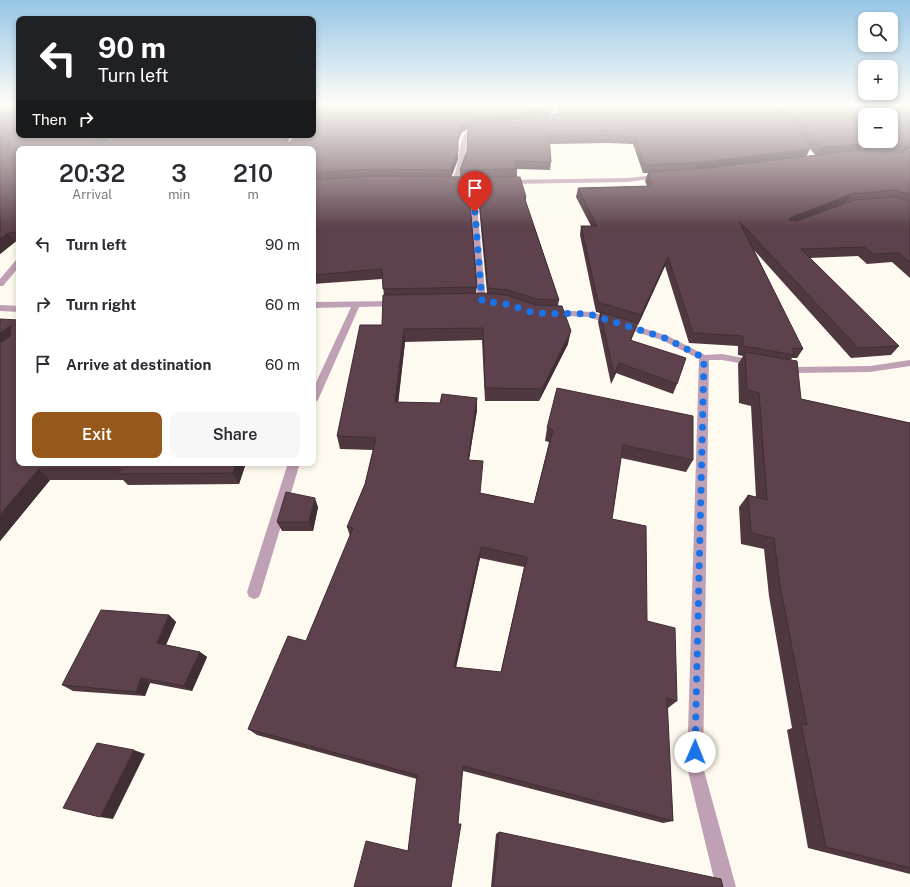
<!DOCTYPE html>
<html lang="en">
<head>
<meta charset="utf-8">
<style>
  :root { --surface:#fff; --page:#f7f7f7; --text:#2b2b33; --muted:#7c7c81; --accent:#955a1b }
  body { margin:0; font-family:"Public Sans",sans-serif; background:var(--page); color:var(--text); height:100vh; display:flex; flex-direction:column; font-size:15px; white-space:nowrap }
  * { box-sizing:border-box; margin:0 }
  p { font-size:13px; color:var(--muted) }
  .icon { flex:none; width:22px; height:22px; fill:none; stroke:currentColor; stroke-width:2; stroke-linecap:round; stroke-linejoin:round }
  .map { position:relative; flex:1; overflow:hidden }
  .details { position:absolute; left:16px; top:146px; width:300px; height:320px; display:flex; flex-direction:column; background:var(--surface); border-radius:8px; box-shadow:0 2px 6px #0003 }
  .details>* { flex:none }
  .guide { position:absolute; left:16px; top:16px; width:300px; height:122px; border-radius:8px; box-shadow:0 2px 6px #0003; background:#202124; color:#fff; overflow:hidden }
  .tools { position:absolute; left:858px; top:12px; display:grid; gap:8px }
  .tools a { display:grid; place-items:center; width:40px; height:40px; border-radius:8px; background:var(--surface); box-shadow:0 2px 6px #0003; font-size:20px }
  .pin { position:absolute; display:grid; place-items:center; width:34px; height:34px; color:#fff; margin:-41px -17px; border-radius:50% 50% 50% 0; rotate:-45deg; box-shadow:0 0 4px #0007 }
  .pin .icon { rotate:45deg }
  .me { position:absolute; width:44px; margin:-22px; rotate:1deg; stroke-linejoin:round; filter:drop-shadow(0 0 3px #0008) }
  .turn { display:flex; align-items:center; gap:14px; height:84px; padding:0 16px; font-size:18px }
  .turn .icon { width:52px; height:52px; stroke-width:2.5 }
  .turn b { display:block; font-size:28px; line-height:34px }
  .then { display:flex; align-items:center; height:38px; padding:0 16px; background:#0003; gap:8px; font-size:15px }
  .eta { display:flex; justify-content:space-evenly; align-items:center; height:68px; text-align:center }
  .eta b { font-size:24px; font-weight:600; line-height:28px }
  .action { display:flex; gap:8px; margin-top:auto; padding:8px 16px }
  .action a { flex:1; height:46px; border-radius:8px; background:var(--accent); color:#fff; font-size:16px; font-weight:600; line-height:46px; text-align:center }
  .action a+a { background:var(--page); color:var(--text) }
  ul { padding:0; list-style:none }
  li { display:flex; align-items:center; gap:12px; height:60px; padding:0 16px }
  li div { flex:1 }
  li b { display:block; font-size:15px }
  li em { font-style:normal }
  .map>svg:first-child { display:block }
  .lines { fill:none; stroke-linecap:round; stroke-linejoin:round }
  .minor { fill:#bfa0b4; fill-rule:evenodd }
  .tertiary { fill:#bfa0b4; fill-rule:evenodd }
  .wall { fill:#503841; fill-rule:evenodd }
  .shaded-wall { fill:#412e35 }
  .building { fill:#5d414c; stroke:#412e35; fill-rule:evenodd }
  .route { stroke:#1a73e8; stroke-width:7; stroke-dasharray:0 12.6 }
</style>
</head>
<body>
<div class="map">
<svg width="910" height="887" viewBox="0 0 910 887">
  <rect width="100%" height="100%" fill="#fefaef"/>
  <g class="lines">
    <g class="minor">
      <polygon points="551,104 555,104 557,119 542,121 542,119 552,118"/>
      <path d="M484,126V128C463,133 467,141 465,159C464,166 461,173 458,180H490L493,182L490,184H475L486,301L482,304L478,301L469,184H453L450,182C465,165 451,124 484,126Z"/>
      <polygon points="662,174 665,176 664,177 628,182 507,184 504,182 507,180 628,178"/>
      <polygon points="16,260 19,260 19,267 3,286 0,286 0,279"/>
      <polygon points="356,302 360,305 318,400 313,404 313,389 352,305"/>
      <polygon points="704,355 709,358 703,767 736,887 716,887 687,767 699,358"/>
      <polygon points="288,463 300,463 261,592 259,597 254,599 249,597 247,592"/>
    </g>
    <g class="tertiary">
      <polygon points="397,301 400,302 400,306 313,308 313,302"/>
      <polygon points="0,305 19,306 19,312 0,311"/>
      <polygon points="551,310 592,312 668,336 705,355 722,354 755,360 760,363 755,366 722,360 701,360 662,340 588,317 548,315 547,313"/>
      <polygon points="910,360 910,366 870,372 793,373 780,370 778,368 783,365 793,367 870,366"/>
    </g>
  </g>
  <g class="wall">
    <path d="M0,104L19,135L288,142L551,109V115L557,114L558,112L556,104H910V149L903,153L910,150V278L892,262L867,264L858,256L810,258L899,346L891,355L851,358L754,250L803,349L797,358H792L791,360L801,399L910,423V874L808,848L787,730L792,728L769,596L764,549L741,544L739,507L748,495L756,497L751,406L739,403L738,364L743,356L738,355V346L689,343L665,266L638,325H637L631,341L677,384L673,394L616,373L611,384L598,322L600,313L596,312L580,235L581,226H591L576,197L578,188L647,186L645,181L648,173H643L633,144L607,143L550,144L551,162L550,170L517,169V177L526,197V201L559,300L558,305L568,344L539,401H485L482,340L405,342L398,402L440,403L477,398V410L469,460L480,493L534,504L549,442L545,441L547,428L693,460L686,472L621,458L612,519L647,621L677,701L668,708L667,707L673,821L663,823L463,771L408,851L417,779L257,735L248,729L306,641L350,536L347,527L365,484L373,450L340,449L337,436L382,325L384,295L382,279L313,284V149H19V241L15,242L0,254ZM782,113L815,155L807,156ZM527,119L517,121H505ZM468,129L467,151L460,170V177H451L458,159V141L462,132ZM468,178H477V185L487,293H476L477,287ZM848,202L818,214L846,203ZM480,558L524,567L501,672L456,668Z"/>
    <polygon points="0,319 19,463 246,463 239,484 128,485 123,480 50,480 0,541"/>
    <polygon points="318,507 313,531 282,531 277,522"/>
    <polygon points="169,615 176,622 166,645 200,652 207,657 192,691 150,683 145,696 73,691 62,685"/>
    <polygon points="499,832 723,887 491,887 496,834"/>
  </g>
  <g class="shaded-wall">
    <polygon points="551,109 550,117 477,124 462,132 458,141 458,134 462,124 477,117"/>
    <polygon points="101,135 110,135 101,149 96,142"/>
    <polygon points="286,135 291,135 285,149 282,142"/>
    <polygon points="863,144 858,152 816,155 820,147"/>
    <polygon points="910,144 910,149 900,154 905,146"/>
    <polygon points="810,149 806,157 694,172 697,163"/>
    <polygon points="458,151 458,159 451,178 451,170"/>
    <polygon points="851,194 846,203 785,227 790,218"/>
    <polygon points="8,233 15,242 0,254 0,239"/>
    <polygon points="668,257 665,266 638,325 641,315"/>
    <polygon points="638,323 634,333 626,350 630,340"/>
    <polygon points="11,325 19,336 0,351 0,333"/>
    <polygon points="404,329 405,342 397,414 395,402"/>
    <polygon points="571,331 568,344 539,401 542,389"/>
    <polygon points="619,363 616,373 611,384 614,375"/>
    <polygon points="477,398 477,410 467,471 468,460"/>
    <polygon points="237,463 246,463 239,484 233,473"/>
    <polygon points="39,469 50,480 0,541 0,515"/>
    <polygon points="315,498 318,507 313,531 309,522"/>
    <polygon points="481,547 480,558 454,675 454,667"/>
    <polygon points="169,615 176,622 164,649 157,643"/>
    <polygon points="200,652 207,657 192,691 184,686"/>
    <polygon points="141,678 150,683 145,696 136,692"/>
    <polygon points="134,750 145,754 113,819 100,817"/>
  </g>
  <g class="building">
    <polygon points="0,104 19,104 19,135 101,135 96,142 104,142 109,135 286,135 282,142 290,142 294,135 313,135 313,104 551,104 551,109 477,117 462,124 458,134 458,151 451,170 372,169 313,173 313,149 19,149 19,232 8,233 0,239"/>
    <polygon points="559,104 773,104 779,110 810,149 697,163 645,165 635,137 609,135 549,136 551,162 515,161 517,169 460,170 467,151 468,128 479,123 517,121 557,114 559,107"/>
    <path d="M783,104H910V144L905,146L863,144L820,147L785,106ZM865,115H891V141H865Z"/>
    <polygon points="868,150 903,153 910,150 910,194 894,190 851,194 790,218 789,220 797,221 855,200 894,197 910,201 910,263 899,253 873,254 864,247 801,249 899,346 858,348 739,221 803,349 793,348 794,355 743,346 743,336 693,333 668,257 641,315 598,302 581,226 597,226 578,188 652,186 648,172 709,168 843,152"/>
    <polygon points="372,176 468,177 477,287 383,289 382,269 313,275 313,180"/>
    <polygon points="477,177 520,177 526,197 524,197 559,300 537,299 507,290 488,288"/>
    <path d="M483,293L506,295L536,305L562,306L571,331L542,389L485,388L483,328L404,329L395,402L440,403L442,394L477,398L468,460L483,461L480,493L534,504L553,430L547,428L557,388L693,416V460L623,445L612,519L646,526L647,621L675,628L677,701L667,698L673,821L463,766L458,824H461L451,887H354L366,841L408,851L417,775L248,729L288,636L306,641L353,528L347,527L365,484L376,438L337,436L360,325H382L383,295ZM481,547L527,557L501,672L454,667Z"/>
    <polygon points="600,312 638,323 630,340 686,358 677,384 619,363 614,375"/>
    <polygon points="0,319 19,320 19,463 237,463 233,473 118,474 121,469 39,469 0,515 0,343 10,336 11,325 0,333"/>
    <polygon points="745,352 797,361 801,399 910,423 910,868 826,847 801,724 807,725 780,586 774,538 751,533 748,495 767,500 759,393 747,390"/>
    <polygon points="286,492 315,498 309,522 277,522"/>
    <polygon points="101,610 169,615 157,643 200,652 184,686 141,678 136,692 62,685"/>
    <polygon points="97,743 134,750 100,817 63,808"/>
    <polygon points="499,832 721,879 723,887 493,887"/>
  </g>
  <linearGradient id="sky" x2="0" y2="1"><stop stop-color="#95c6e5"/><stop offset="0.46" stop-color="#fffdf8"/><stop offset="1" stop-color="#fffdf8" stop-opacity="0"/></linearGradient>
  <rect width="910" height="228" fill="url(#sky)"/>
  <g class="lines">
    <polyline class="route" points="475,212 482,301 506,304 534,313 589,314 665,338 704,358 695,752"/>
  </g>
</svg>
<div class="tools">
<a><svg class="icon" aria-label="search" viewBox="0 0 24 24"><circle cx="10" cy="10" r="6"/><path d="M15 15l6 6"/></svg></a>
<a>+</a>
<a>−</a>
</div>
<div class="pin" style="left:475px;top:212px;background:#d93025"><svg class="icon" aria-label="arrive" viewBox="0 0 24 24"><path d="M6 21V4h12l-3 4 3 4H6"/></svg></div>
<svg class="me" style="left:695px;top:752px" viewBox="-20 -20 40 40"><circle r="19" fill="#fff"/><path d="M0-13L10 11 0 6-10 11z" fill="#1a73e8"/></svg>
<div class="guide">
<div class="turn"><svg class="icon" aria-label="left" viewBox="0 0 24 24"><path d="M17 20v-9H6M10 6l-5 5 5 5"/></svg><div><b>90 m</b>Turn left</div></div>
<div class="then">Then<svg class="icon" aria-label="right" viewBox="0 0 24 24"><path d="M7 20v-9h11M14 6l5 5-5 5"/></svg></div>
</div>
<section class="details">
<div class="eta">
<div><b>20:32</b><p>Arrival</p></div>
<div><b>3</b><p>min</p></div>
<div><b>210</b><p>m</p></div>
</div>
<ul>
<li><svg class="icon" aria-label="left" viewBox="0 0 24 24"><path d="M17 20v-9H6M10 6l-5 5 5 5"/></svg><div><b>Turn left</b></div><em>90 m</em></li>
<li><svg class="icon" aria-label="right" viewBox="0 0 24 24"><path d="M7 20v-9h11M14 6l5 5-5 5"/></svg><div><b>Turn right</b></div><em>60 m</em></li>
<li><svg class="icon" aria-label="arrive" viewBox="0 0 24 24"><path d="M6 21V4h12l-3 4 3 4H6"/></svg><div><b>Arrive at destination</b></div><em>60 m</em></li>
</ul>
<div class="action"><a>Exit</a><a>Share</a></div>
</section>
</div>
</body>
</html>
